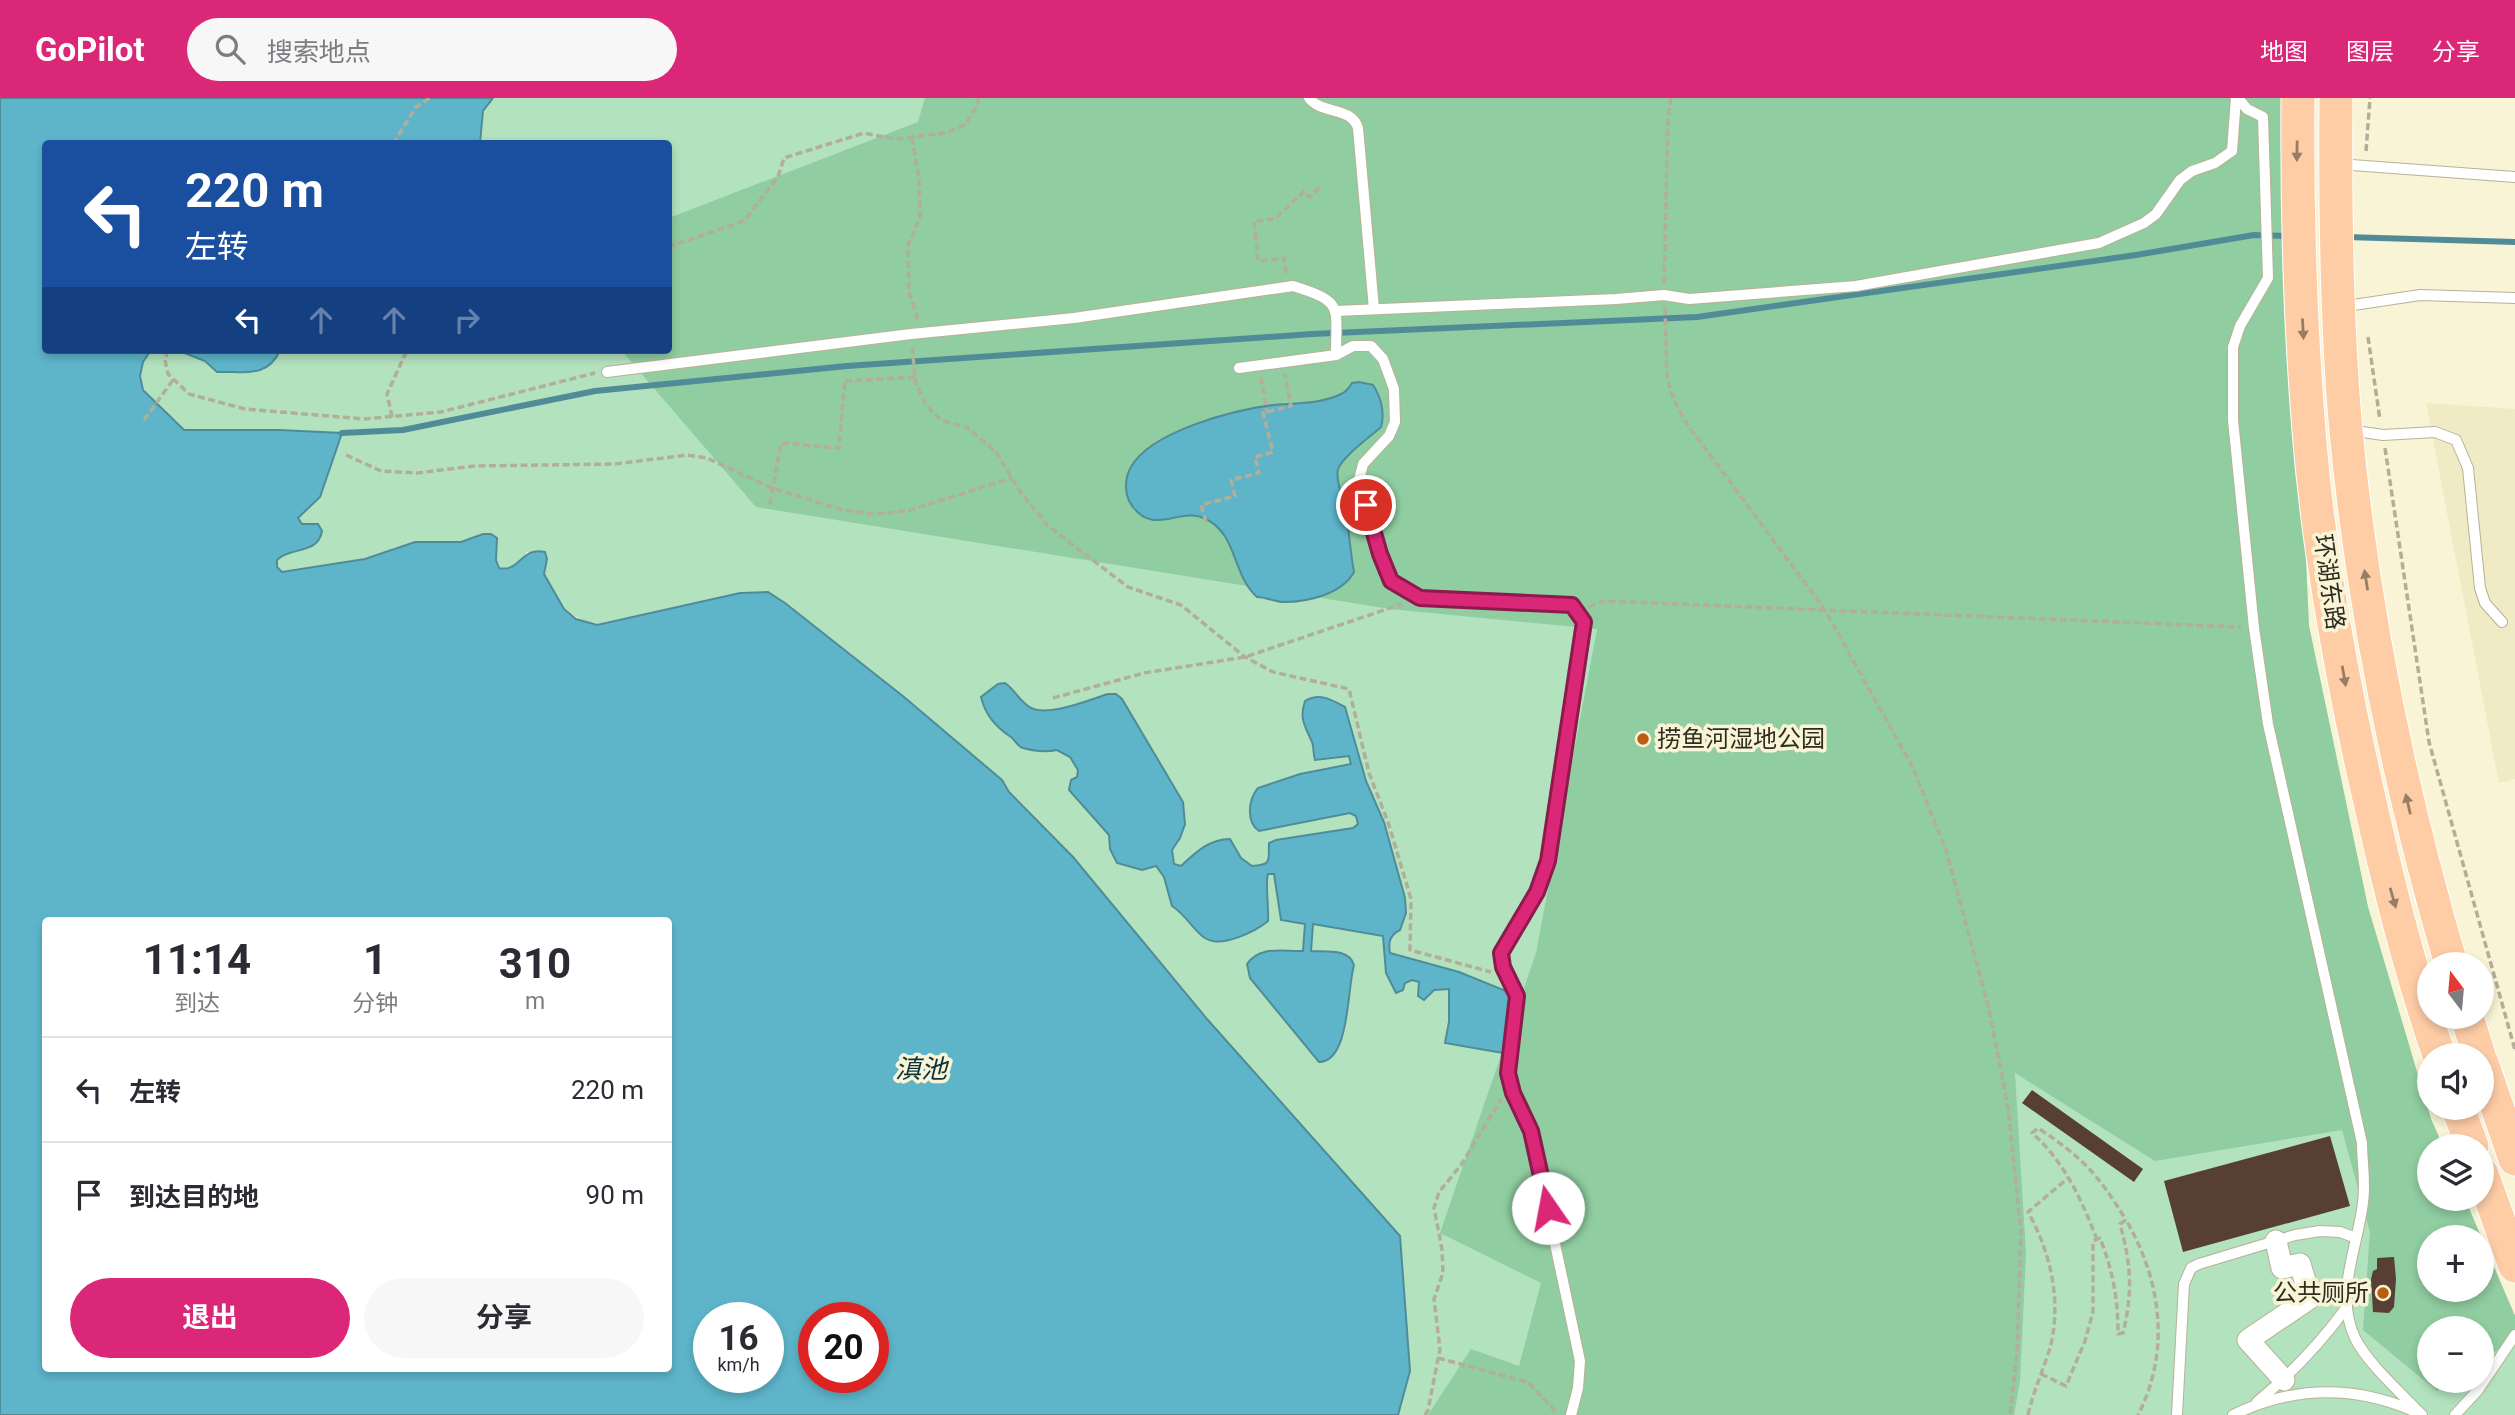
<!DOCTYPE html>
<html lang="zh">
<head>
<meta charset="utf-8">
<style>
  :root { --surface:#fff; --page:#f7f7f7; --text:#2b2b33; --muted:#7c7c81; --line:#e1e1e2; --accent:#db2777 }
  body { margin:0; font-family:Roboto,"Noto Sans SC",sans-serif; background:var(--page); color:var(--text); height:100vh; display:flex; flex-direction:column; font-size:26px; white-space:nowrap }
  * { box-sizing:border-box; margin:0 }
  p { font-size:23px; color:var(--muted) }
  .icon { flex:none; width:38px; height:38px; fill:none; stroke:currentColor; stroke-width:2; stroke-linecap:round; stroke-linejoin:round }
  .map { position:relative; flex:1; overflow:hidden }
  .panel { position:absolute; left:42px; top:819px; width:630px; height:455px; display:flex; flex-direction:column; background:var(--surface); border-radius:7px; box-shadow:0 4px 10px #0003 }
  .panel>* { flex:none }
  .banner { position:absolute; left:42px; top:42px; width:630px; height:214px; border-radius:7px; box-shadow:0 4px 10px #0003; background:#1a4fa0; color:#fff; overflow:hidden }
  .needle { width:46px; rotate:344deg }
  .tools { position:absolute; left:2417px; top:854px; display:grid; gap:14px }
  .tools a { display:grid; place-items:center; width:77px; height:77px; border-radius:50%; background:var(--surface); box-shadow:0 4px 10px #0003; font-size:35px }
  .speed { position:absolute; left:693px; top:1204px; display:flex; gap:14px; font-size:35px; font-weight:700; text-align:center }
  .speed>* { display:grid; place-content:center; width:91px; height:91px; border-radius:50%; background:var(--surface); box-shadow:0 4px 10px #0003; line-height:1 }
  .speed small { font-size:18px; font-weight:400 }
  .speed .limit { border:10px solid #d22; background:#fff; color:#111 }
  .pin { position:absolute; display:grid; place-items:center; width:60px; height:60px; color:#fff; margin:-30px; border:4px solid #fff; border-radius:50%; box-shadow:0 2px 7px #0007 }
  .me { position:absolute; width:77px; margin:-38px; rotate:348deg; stroke-linejoin:round; filter:drop-shadow(0 0 5px #0008) }
  .turn { display:flex; align-items:center; gap:24px; height:147px; padding:0 28px; font-size:32px }
  .turn .icon { width:91px; height:91px; stroke-width:2.5 }
  .turn b { display:block; font-size:49px; line-height:60px }
  .lanes { display:flex; align-items:center; height:66px; padding:0 28px; background:#0003; justify-content:center; gap:35px; direction:ltr }
  .lanes .off { opacity:.35 }
  .eta { display:flex; justify-content:space-evenly; align-items:center; height:119px; text-align:center }
  .eta b { font-size:42px; font-weight:700; line-height:49px }
  .button { display:flex; gap:14px; margin-top:auto; padding:14px 28px }
  .button a { flex:1; height:80px; border-radius:42px; background:var(--accent); color:#fff; font-size:28px; font-weight:700; line-height:80px; text-align:center }
  .button a+a { background:var(--page); color:var(--text) }
  ul { padding:0; list-style:none }
  li { display:flex; align-items:center; gap:21px; height:105px; padding:0 28px; border-top:2px solid var(--line) }
  li div { flex:1 }
  li b { display:block; font-size:26px }
  li em { font-style:normal }
  header { display:flex; align-items:center; gap:42px; box-sizing:border-box; height:98px; padding:0 35px; background:var(--accent); color:#fff }
  header strong { font-size:33px }
  nav { display:flex; gap:38px; margin-inline-start:auto; font-size:24px }
  .search { width:490px; height:63px; background:var(--page); display:flex; align-items:center; gap:18px; box-sizing:border-box; padding:0 24px; border-radius:38px; color:var(--muted); font-size:26px }
  .map>svg:first-child { display:block }
  .built { fill:#f0eac5 }
  .green { fill:#b3e2bf; fill-rule:evenodd }
  .forest { fill:#90cda1; fill-rule:evenodd }
  .water { fill:#5eb5ca; stroke:#508c98; stroke-width:2; fill-rule:evenodd }
  .lines { fill:none; stroke-linecap:round; stroke-linejoin:round }
  .stream { stroke:#508c98; stroke-width:6 }
  .building { fill:#573f33 }
  .lane-casing { stroke:#b7b295; stroke-width:12 }
  .street-casing { stroke:#b7b295; stroke-width:23 }
  .primary-casing { stroke:#fff; stroke-width:35 }
  .path { stroke:#b2ae97; stroke-width:3.5; stroke-dasharray:7 3.5; stroke-linecap:butt }
  .lane { stroke:#fff; stroke-width:10 }
  .street { stroke:#fff; stroke-width:21 }
  .primary { stroke:#fecda6; stroke-width:33 }
  .path-bridge { stroke:#b2ae97; stroke-width:3.5; stroke-dasharray:7 3.5; stroke-linecap:butt }
  .oneway { fill:#967d64 }
  .route-casing { stroke:#8e194d; stroke-width:18 }
  .route { stroke:#db2777; stroke-width:12 }
  .poi-dot { fill:#bb5e0e; stroke:#f9f4d6; stroke-width:2.5 }
  .labels { text-anchor:middle; stroke-width:7; stroke-linejoin:round; paint-order:stroke }
  .street-label { font-size:24px; fill:#2f2d22; stroke:#f9f4d6 }
  .poi-label { font-size:24px; fill:#2f2d22; stroke:#f9f4d6; text-anchor:start }
  .water-label { font-size:26px; font-style:italic; fill:#08333c; stroke:#f9f4d6 }
</style>
</head>
<body>
<header>
<strong>GoPilot</strong>
<div class="search"><svg class="icon" aria-label="search" viewBox="0 0 24 24"><circle cx="10" cy="10" r="6"/><path d="M15 15l6 6"/></svg>搜索地点</div>
<nav><a>地图</a><a>图层</a><a>分享</a></nav>
</header>
<div class="map">
<svg width="2515" height="1317" viewBox="0 0 2515 1317">
  <rect width="100%" height="100%" fill="#f9f4d6"/>
  <polygon class="built" points="2426,305 2515,311 2515,681 2499,685"/>
  <path class="green" d="M407,0H2289L2296,248L2309,528L2368,809L2431,1021L2443,1048H2429V1101H2465L2515,1218V1317H1398L1410,1273L1207,921L1073,759L1009,694L1002,682L904,599L785,505L768,494L740,495L597,527C565,518 558,505 544,476L547,461L527,454C520,463 511,473 499,469L496,462L497,440L483,436L461,444L394,450L381,458L365,461L282,474L277,469V462L282,457L311,450L298,420L302,414L279,332H184C175,324 169,316 160,308C138,288 132,279 151,252H668V46L378,45ZM2429,1139H2482V1192H2429ZM2429,1230H2482V1283H2429Z"/>
  <path class="forest" d="M925,0H2289L2296,248L2309,528L2368,809L2431,1021L2443,1048H2429V1101H2465L2515,1218V1240L2482,1262V1230H2429V1283H2451L2437,1293L2363,1232L2370,1134L2342,1032L2155,1063L2015,975L2026,1156L2020,1283L2014,1317H1428L1471,1251L1519,1268L1541,1185L1440,1135L1536,855L1597,531L1390,511L756,409L621,252H668L669,120L918,24ZM2429,1139H2482V1192H2429Z"/>
  <g class="water">
    <path d="M0,0H493L483,13L480,45L46,46V252H151L143,264L140,278L143,292L184,332H279L342,335L320,399L298,420L302,426H318L322,433C318,457 291,448 277,462V469L282,474L365,461L415,444H461L483,436H491L497,440L496,462L499,470C520,475 521,448 545,454L547,461L544,476L564,511L576,521L597,527L740,495L768,494L785,505L904,599L1002,682L1009,694L1073,759L1207,921L1400,1138L1410,1273L1398,1317H0ZM46,822H668V1270H46ZM709,1220H768V1279H709ZM814,1220H873V1279H814Z"/>
    <path d="M177,252H280C268,281 242,273 217,274L205,263Z"/>
    <path d="M1359,284L1373,287C1381,299 1385,315 1381,329C1370,339 1343,358 1338,371C1335,382 1343,398 1345,409C1349,430 1350,453 1354,474C1342,496 1308,504 1284,504C1275,504 1266,499 1257,499C1232,477 1238,437 1206,421C1179,408 1155,438 1133,409C1124,398 1124,381 1131,369C1151,333 1234,312 1273,307C1294,305 1322,306 1341,296C1346,294 1349,290 1352,285Z"/>
    <path d="M1005,585C1014,591 1018,601 1028,608C1044,621 1089,602 1108,596H1116L1122,601L1183,704L1185,726L1180,740L1172,752L1174,766L1181,768C1195,755 1209,741 1230,741L1241,760L1252,768C1273,767 1268,762 1269,745L1276,742L1353,730L1358,726L1356,718L1350,715L1259,733C1246,724 1248,702 1258,690L1300,676L1351,666L1349,658L1315,662C1313,656 1314,649 1312,644C1305,628 1299,621 1305,603C1320,594 1332,602 1345,609L1366,683L1384,724L1405,800L1406,815L1400,832C1390,837 1388,844 1390,855L1459,874L1511,895L1515,903L1509,956L1445,945L1449,924V891L1434,892L1424,902L1418,898L1419,884L1412,882L1405,885L1403,892L1396,895L1386,875L1383,838L1313,826L1311,853C1326,854 1349,850 1354,867C1347,890 1350,964 1319,964L1250,880L1247,866C1260,847 1283,854 1303,853L1305,826L1281,822L1274,776H1268C1265,783 1269,811 1268,823C1256,833 1221,851 1205,840C1195,834 1186,817 1172,808L1164,779L1156,768L1142,772L1117,765L1110,751L1109,737L1069,692L1071,682L1077,679L1078,672L1070,659L1057,652C1047,654 1034,653 1023,650C1018,649 1015,642 1011,639C997,630 985,616 981,599L998,586Z"/>
  </g>
  <g class="lines">
    <g class="stream">
      <polyline points="2345,139 2515,144"/>
      <polyline points="342,335 403,332 595,293 847,268 1312,236 1697,219 2136,157 2254,137 2289,138"/>
    </g>
  </g>
  <g class="building">
    <polygon points="2032,992 2143,1071 2134,1084 2022,1005"/>
    <polygon points="2330,1038 2350,1108 2183,1154 2164,1083"/>
    <polygon points="2394,1159 2396,1181 2394,1209 2389,1215 2373,1214 2371,1181 2373,1173 2377,1171 2377,1160"/>
  </g>
  <g class="lines">
    <g class="lane-casing">
      <g id="lane">
        <path d="M1309,0C1322,17 1351,8 1358,30L1374,211"/>
        <path d="M2238,0L2247,11L2263,19L2268,180L2240,228L2233,249V322L2254,530L2268,626L2362,1045C2362,1064 2366,1085 2363,1104C2358,1149 2334,1196 2355,1240C2367,1265 2402,1296 2422,1317"/>
        <polyline points="2338,66 2515,79"/>
        <polyline points="2340,209 2420,197 2515,200"/>
        <polyline points="1336,213 1616,201 1664,197 1689,201 1856,188 2099,145 2144,125 2156,116 2180,82 2192,73 2215,65 2232,53 2236,0"/>
        <polyline points="1239,270 1336,257 1353,248 1371,248 1383,261 1394,291 1395,324 1389,338 1363,366 1359,382 1380,456 1391,483 1420,500 1572,507 1584,524 1548,763 1537,794 1501,855 1503,869 1517,898 1508,975 1513,995 1531,1033 1580,1263 1578,1290 1571,1317"/>
        <path d="M607,274L911,236L1074,220L1293,188C1344,204 1336,207 1336,257"/>
        <polyline points="2349,332 2383,337 2435,334 2456,342 2468,370 2480,490 2485,505 2502,524"/>
        <path d="M2257,1304C2291,1276 2320,1246 2346,1210"/>
        <polyline points="2177,1317 2184,1186 2191,1170 2199,1166 2295,1137 2320,1133 2340,1134 2356,1140"/>
        <path d="M2233,1317C2293,1288 2355,1287 2416,1314"/>
        <polyline points="2455,1317 2478,1292 2515,1237"/>
      </g>
    </g>
    <g class="street-casing">
      <polyline id="street" points="2276,1143 2282,1170 2300,1166 2310,1200 2248,1242 2284,1282"/>
    </g>
    <g class="primary-casing">
      <g id="primary">
        <path d="M2298,0C2297,111 2300,222 2309,333C2319,460 2343,588 2372,713C2390,793 2412,880 2439,957"/>
        <path d="M2336,0C2335,110 2336,223 2346,333C2363,513 2400,692 2451,866"/>
        <polyline points="2467,919 2479,957"/>
        <polyline points="2482,965 2515,1061"/>
        <polyline points="2458,1010 2472,1048"/>
        <polyline points="2482,1076 2515,1168"/>
      </g>
    </g>
    <g class="path">
      <polyline points="912,40 919,80 920,119 908,147 909,194 917,218 916,221"/>
      <polyline points="393,46 416,9 430,0"/>
      <polyline points="2366,53 2370,0"/>
      <polyline points="668,149 744,123 778,79 784,60 864,35 894,41 946,35 965,27 975,11 979,0"/>
      <polyline points="1286,175 1284,160 1258,163 1254,123 1275,121 1304,93 1310,99 1320,89"/>
      <polyline points="1664,185 1668,20 1671,0"/>
      <polyline points="1665,210 1667,280 1674,302 1687,326 1825,512 1912,668 1946,752 1988,907 2008,1009 2021,1134 2017,1255 2010,1317"/>
      <polyline points="2368,239 2380,322"/>
      <polyline points="912,249 916,286 926,307 941,322 968,330 996,354 1021,395 1048,428 1128,489 1181,507 1245,559 1273,574 1349,591 1369,675 1388,724 1411,801 1410,852 1491,874"/>
      <polyline points="168,252 165,262 168,276 189,296 245,311 364,321 441,314 595,275"/>
      <polyline points="1261,279 1267,314"/>
      <polyline points="845,283 915,279"/>
      <polyline points="392,319 387,296 407,252"/>
      <polyline points="144,322 173,282"/>
      <polyline points="2385,350 2429,644 2515,952"/>
      <polyline points="346,357 381,373 417,375 475,368 615,366 687,357 707,360 772,390 843,412 873,416 907,413 1012,380"/>
      <polyline points="1206,424 1201,407 1235,398 1231,382 1259,375 1255,359 1273,354 1263,315 1291,308 1285,276"/>
      <polyline points="1589,509 1603,503 2241,529"/>
      <polyline points="1053,600 1144,575 1245,559 1402,506"/>
      <path d="M2097,1142C2082,1102 2064,1063 2032,1035L2038,1030C2083,1060 2098,1076 2126,1122"/>
      <polyline points="1438,1260 1528,1284 1557,1315"/>
      <path d="M2041,1276L2066,1288L2085,1243L2093,1214V1143L2100,1140C2113,1173 2118,1201 2118,1236L2123,1235C2133,1195 2131,1165 2120,1126L2126,1122C2161,1182 2171,1253 2138,1317"/>
      <polyline points="1425,1317 1428,1312 1440,1251 1434,1201 1443,1175 1442,1151 1434,1110 1439,1094 1461,1067 1501,1001"/>
      <path d="M2028,1317C2033,1294 2043,1273 2050,1250C2062,1204 2051,1155 2028,1114L2068,1080"/>
    </g>
    <use href="#lane" class="lane"/>
    <use href="#street" class="street"/>
    <use href="#primary" class="primary"/>
    <polyline class="path-bridge" points="770,406 781,345 839,350 845,283"/>
  </g>
  <defs><path id="oneway-solid" d="M-6-.8H1V-3.2L6.5 0L1 3.2V.8H-6Z" transform="scale(1.75)"/></defs>
  <g class="oneway">
    <use href="#oneway-solid" transform="translate(2297 53) rotate(91)"/>
    <use href="#oneway-solid" transform="translate(2303 231) rotate(87)"/>
    <use href="#oneway-solid" transform="translate(2366 482) rotate(-99)"/>
    <use href="#oneway-solid" transform="translate(2344 578) rotate(80)"/>
    <use href="#oneway-solid" transform="translate(2408 706) rotate(-103)"/>
    <use href="#oneway-solid" transform="translate(2393 800) rotate(74)"/>
  </g>
  <g class="lines">
    <g class="route-casing">
      <polyline id="route" points="1366,407 1380,456 1391,483 1420,500 1572,507 1584,524 1548,763 1537,794 1501,855 1503,869 1517,898 1508,975 1513,995 1531,1033 1548,1110"/>
    </g>
    <use href="#route" class="route"/>
  </g>
  <g class="poi-dot">
    <circle cx="1643" cy="641" r="7"/>
    <circle cx="2383" cy="1195" r="7"/>
  </g>
  <g class="labels">
    <g class="street-label">
      <text transform="translate(2329 484) rotate(82)" y="8">环湖东路</text>
    </g>
    <g class="poi-label">
      <text x="1657" y="649">捞鱼河湿地公园</text>
      <text x="2369" y="1203" text-anchor="end">公共厕所</text>
    </g>
    <g class="water-label">
      <text x="921" y="980">滇池</text>
    </g>
  </g>
</svg>
<div class="tools">
<a><svg class="needle" viewBox="-14 -14 28 28"><path d="M0-13l5 13h-10z" fill="#e53935"/><path d="M0 13l5-13h-10z" fill="#7c7c81"/></svg></a>
<a><svg class="icon" aria-label="sound" viewBox="0 0 24 24"><path d="M4 9h4l5-4v14l-5-4H4zM17 9q2 3 0 6"/></svg></a>
<a><svg class="icon" aria-label="layers" viewBox="0 0 24 24"><path d="M12 4l9 5-9 5-9-5zM3 14l9 5 9-5"/></svg></a>
<a>+</a>
<a>−</a>
</div>
<div class="speed"><div>16<small>km/h</small></div><div class="limit">20</div></div>
<div class="pin" style="left:1366px;top:407px;background:#d93025"><svg class="icon" aria-label="arrive" viewBox="0 0 24 24"><path d="M6 21V4h12l-3 4 3 4H6"/></svg></div>
<svg class="me" style="left:1548px;top:1110px" viewBox="-20 -20 40 40"><circle r="19" fill="#fff"/><path d="M0-13L10 11 0 6-10 11z" fill="#db2777"/></svg>
<div class="banner">
<div class="turn"><svg class="icon" aria-label="left" viewBox="0 0 24 24"><path d="M17 20v-9H6M10 6l-5 5 5 5"/></svg><div><b>220 m</b>左转</div></div>
<div class="lanes"><svg class="icon" aria-label="left" viewBox="0 0 24 24"><path d="M17 20v-9H6M10 6l-5 5 5 5"/></svg><svg class="icon off" aria-label="ahead" viewBox="0 0 24 24"><path d="M12 20V5M6 11l6-6 6 6"/></svg><svg class="icon off" aria-label="ahead" viewBox="0 0 24 24"><path d="M12 20V5M6 11l6-6 6 6"/></svg><svg class="icon off" aria-label="right" viewBox="0 0 24 24"><path d="M7 20v-9h11M14 6l5 5-5 5"/></svg></div>
</div>
<section class="panel">
<div class="eta">
<div><b>11:14</b><p>到达</p></div>
<div><b>1</b><p>分钟</p></div>
<div><b>310</b><p>m</p></div>
</div>
<ul>
<li><svg class="icon" aria-label="left" viewBox="0 0 24 24"><path d="M17 20v-9H6M10 6l-5 5 5 5"/></svg><div><b>左转</b></div><em>220 m</em></li>
<li><svg class="icon" aria-label="arrive" viewBox="0 0 24 24"><path d="M6 21V4h12l-3 4 3 4H6"/></svg><div><b>到达目的地</b></div><em>90 m</em></li>
</ul>
<div class="button"><a>退出</a><a>分享</a></div>
</section>
</div>
</body>
</html>
